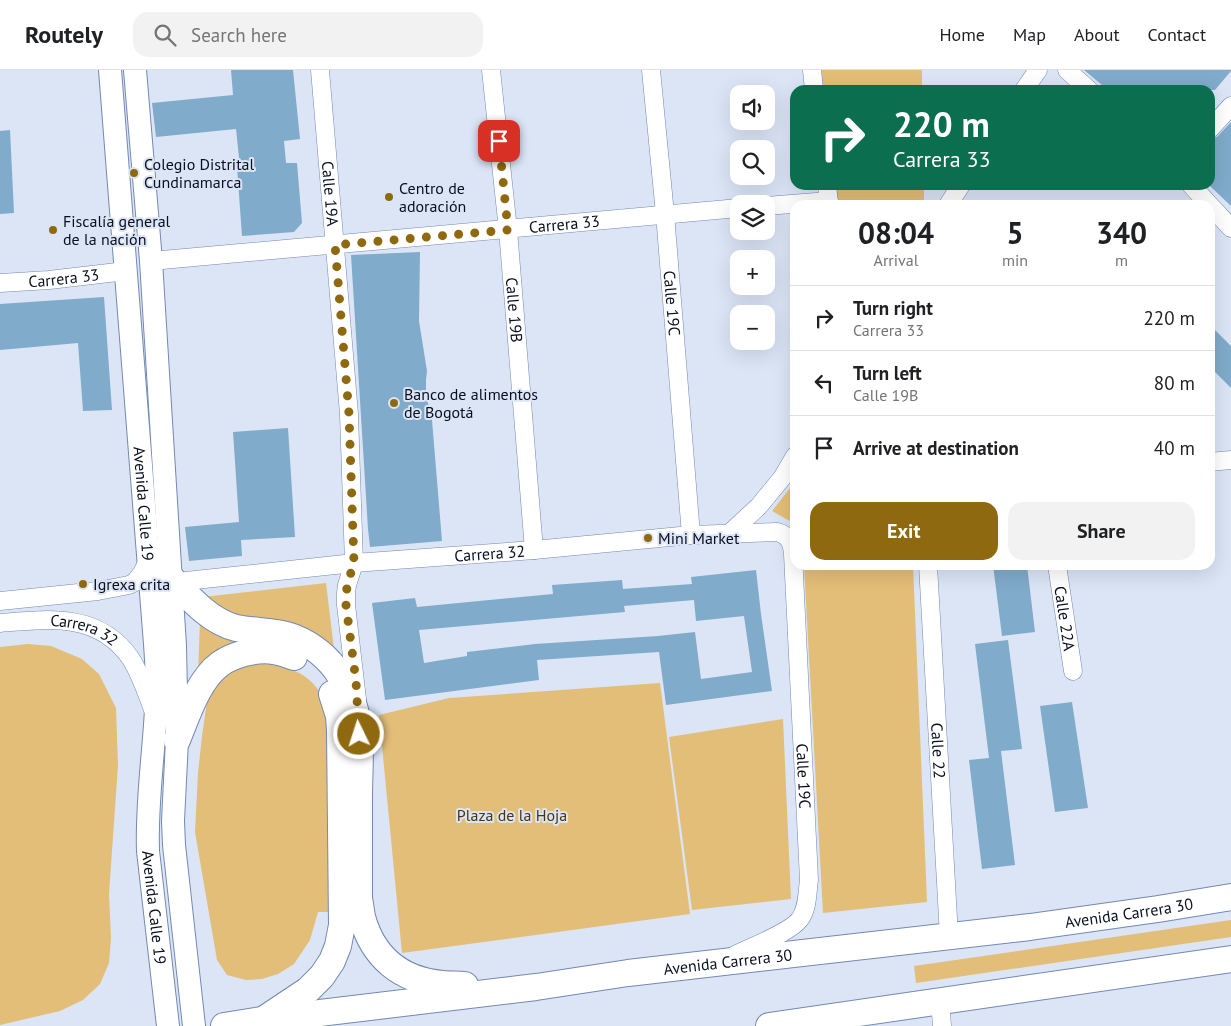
<!DOCTYPE html>
<html lang="en">
<head>
<meta charset="utf-8">
<style>
  :root { --surface:#fff; --page:#f2f2f2; --text:#202124; --muted:#757577; --line:#e0e0e0; --accent:#8f690f }
  body { margin:0; font-family:"PT Sans",sans-serif; background:var(--page); color:var(--text); height:100vh; display:flex; flex-direction:column; font-size:19px; white-space:nowrap }
  * { box-sizing:border-box; margin:0 }
  p { font-size:16px; color:var(--muted) }
  .icon { flex:none; width:28px; height:28px; fill:none; stroke:currentColor; stroke-width:2; stroke-linecap:round; stroke-linejoin:round }
  .map { position:relative; flex:1; overflow:hidden }
  .drawer { position:absolute; left:790px; top:130px; width:425px; height:370px; display:flex; flex-direction:column; background:var(--surface); border-radius:15px; box-shadow:0 5px 20px #0002 }
  .drawer>* { flex:none }
  .hud { position:absolute; left:790px; top:15px; width:425px; height:105px; border-radius:15px; box-shadow:0 5px 20px #0002; background:#0b6e4f; color:#fff; overflow:hidden }
  .controls { position:absolute; left:730px; top:15px; display:grid; gap:10px }
  .controls a { display:grid; place-items:center; width:45px; height:45px; border-radius:10px; background:var(--surface); box-shadow:0 5px 20px #0002; font-size:25px }
  .pin { position:absolute; display:grid; place-items:center; width:42px; height:42px; color:#fff; margin:-21px; border-radius:10px; box-shadow:0 2px 8px #0006 }
  .me { position:absolute; width:55px; margin:-28px; rotate:356deg; stroke-linejoin:round; filter:drop-shadow(0 0 4px #0008) }
  .turn { display:flex; align-items:center; gap:18px; height:105px; padding:0 20px; font-size:22px }
  .turn .icon { width:65px; height:65px; stroke-width:2.5 }
  .turn b { display:block; font-size:35px; line-height:42px }
  .eta { display:flex; justify-content:space-evenly; align-items:center; height:85px; text-align:center }
  .eta b { font-size:30px; font-weight:700; line-height:35px }
  .cta { display:flex; gap:10px; margin-top:auto; padding:10px 20px }
  .cta a { flex:1; height:58px; border-radius:15px; background:var(--accent); color:#fff; font-size:20px; font-weight:700; line-height:58px; text-align:center }
  .cta a+a { background:var(--page); color:var(--text) }
  ul { padding:0; list-style:none }
  li { display:flex; align-items:center; gap:15px; height:65px; padding:0 20px; border-top:1px solid var(--line) }
  li div { flex:1 }
  li b { display:block; font-size:19px }
  li em { font-style:normal }
  header { display:flex; align-items:center; gap:30px; box-sizing:border-box; height:70px; padding:0 25px; background:var(--surface); border-bottom:1px solid var(--line) }
  header strong { font-size:24px }
  nav { display:flex; gap:28px; margin-inline-start:auto; font-size:18px }
  .search { width:350px; height:45px; background:var(--page); display:flex; align-items:center; gap:12px; box-sizing:border-box; padding:0 18px; border-radius:15px; color:var(--muted); font-size:19px }
  .map>svg:first-child { display:block }
  .green { fill:#e3be78 }
  .building { fill:#81abcb; fill-rule:evenodd }
  .lines { fill:none; stroke-linecap:round; stroke-linejoin:round }
  .minor-casing { stroke:#7389b1; stroke-width:19 }
  .major-casing { stroke:#7389b1; stroke-width:24 }
  .highway-casing { stroke:#7389b1; stroke-width:28 }
  .minor { stroke:#fff; stroke-width:18 }
  .major { stroke:#fff; stroke-width:22 }
  .highway { stroke:#fff; stroke-width:26 }
  .route { stroke:#8f690f; stroke-width:9; stroke-dasharray:0 16.2 }
  .poi-dot { fill:#8f690f; stroke:#dbe5f6; stroke-width:2 }
  .labels { text-anchor:middle; stroke-width:4; stroke-linejoin:round; paint-order:stroke }
  .poi-label { font-size:16px; fill:#080f1d; stroke:#dbe5f6; text-anchor:start }
  .street-label { font-size:16px; fill:#080f1d; stroke:#dbe5f6 }
  .park-label { font-size:16px; fill:#49360d; stroke:#dbe5f6 }
</style>
</head>
<body>
<header>
<strong>Routely</strong>
<div class="search"><svg class="icon" aria-label="search" viewBox="0 0 24 24"><circle cx="10" cy="10" r="6"/><path d="M15 15l6 6"/></svg>Search here</div>
<nav><a>Home</a><a>Map</a><a>About</a><a>Contact</a></nav>
</header>
<div class="map">
<svg width="1231" height="956" viewBox="0 0 1231 956">
  <rect width="100%" height="100%" fill="#dbe5f6"/>
  <g class="green">
    <polygon points="821,0 922,0 922,20 824,20"/>
    <polygon points="835,115 924,115 924,135 837,135"/>
    <polygon points="795,412 795,454 772,441"/>
    <polygon points="804,495 913,495 927,832 823,843"/>
    <polygon points="326,513 334,579 315,563 301,557 230,544 203,527"/>
    <polygon points="200,550 260,573 198,606"/>
    <polygon points="28,574 51,576 82,589 99,604 116,638 118,695 109,824 111,868 109,893 100,914 83,930 60,941 0,955 0,577"/>
    <path d="M259,590C284,597 304,599 320,622C324,629 327,637 329,644L333,842H318L310,870L294,894L278,904L262,909L246,910L227,905L217,890L195,762L198,703L202,666L207,631L215,617L227,604L241,596Z"/>
    <polygon points="660,613 690,844 402,883 379,645 449,628"/>
    <polygon points="783,649 791,829 692,840 669,667"/>
    <polygon points="1231,850 1231,867 916,913 914,896"/>
  </g>
  <g class="building">
    <polygon points="231,0 293,0 300,69 284,71 286,93 297,93 302,153 294,162 242,166 237,97 240,97 236,59 156,67 152,33 233,25"/>
    <polygon points="1084,0 1231,0 1231,1 1215,20 1108,20"/>
    <polygon points="1231,52 1231,136 1210,116 1210,71 1218,66"/>
    <polygon points="10,60 14,143 0,144 0,61"/>
    <polygon points="420,182 419,251 427,301 426,310 426,325 432,350 442,471 370,477 368,459 351,185"/>
    <polygon points="104,227 112,340 83,341 78,273 0,280 0,234"/>
    <polygon points="1210,255 1231,276 1231,318 1210,297"/>
    <polygon points="288,358 295,467 241,470 242,486 189,491 185,457 239,452 233,362"/>
    <polygon points="993,495 1027,495 1035,562 1002,566"/>
    <path d="M756,500L761,544L772,621L666,635L659,582L537,590L539,610L385,630L372,533L415,528L417,537L553,524L552,515L622,510L623,519L692,514L691,507ZM694,530L696,551L744,546L752,602L701,609L695,562L658,566L535,574L467,582V586L424,593L419,560L625,542L624,536Z"/>
    <polygon points="1008,570 1022,679 1001,681 1015,795 982,799 969,690 989,688 975,574"/>
    <polygon points="1072,632 1088,738 1055,742 1040,636"/>
  </g>
  <g class="lines">
    <g class="minor-casing">
      <g id="minor">
        <path id="s1" d="M320,0L349,344L354,493L347,515L346,523V535L357,629"/>
        <path id="s2" d="M491,0L508,160L534,480"/>
        <path id="s3" d="M651,0L665,144L691,465"/>
        <polyline points="812,0 814,20"/>
        <polyline points="1067,0 1089,20"/>
        <polyline points="1024,20 1038,0"/>
        <polyline points="1210,59 1231,36"/>
        <polyline points="827,115 829,135"/>
        <polyline points="1191,115 1231,158"/>
        <polyline points="948,135 961,115"/>
        <polyline points="766,136 829,131"/>
        <path id="s4" d="M151,191L739,138"/>
        <path id="s5" d="M0,213L49,210L126,201"/>
        <polyline points="1210,392 1231,390"/>
        <polyline points="730,463 759,436 782,408 795,386"/>
        <path id="s6" d="M928,495L949,866"/>
        <path id="s7" d="M1057,495L1073,601"/>
        <path id="s8" d="M186,511L354,493L534,480L691,465L777,462C789,465 792,473 793,484L809,810C807,823 808,838 800,849C791,862 751,877 735,885"/>
        <polyline points="0,531 98,521 129,515 135,512 142,503 149,489"/>
        <path id="s9" d="M0,553C48,549 99,542 131,589C141,605 147,624 154,642"/>
        <polyline points="940,931 942,956"/>
      </g>
    </g>
    <g class="major-casing">
      <g id="major">
        <path id="s10" d="M110,0L155,574C156,588 157,602 157,616C156,671 146,726 148,781L168,956"/>
        <polyline points="135,0 151,191 175,576 177,670 173,751 174,775 194,956"/>
      </g>
    </g>
    <g class="highway-casing">
      <g id="highway">
        <path d="M171,508C189,527 209,551 236,558C255,562 275,560 293,567C334,583 356,622 359,665C361,685 359,705 359,726C359,760 359,794 359,828C360,834 361,841 362,847C373,888 401,910 442,914C450,915 458,914 465,915"/>
        <path d="M177,670C187,646 198,610 220,594C227,589 237,585 245,583C264,578 277,580 294,587"/>
        <polyline points="266,948 308,920 322,906 332,891 338,876 342,855 340,660 339,646 332,624"/>
        <path id="s11" d="M224,956L262,950L536,917L628,903L1030,857L1158,839L1231,827"/>
        <polyline points="769,956 1231,889"/>
      </g>
    </g>
    <use href="#minor" class="minor"/>
    <use href="#major" class="major"/>
    <use href="#highway" class="highway"/>
  </g>
  <g class="lines">
    <polyline class="route" points="359,664 356,611 346,535 347,515 354,493 349,344 335,175 508,160 499,71"/>
  </g>
  <g class="poi-dot">
    <circle cx="134" cy="103" r="5"/>
    <circle cx="389" cy="127" r="5"/>
    <circle cx="53" cy="160" r="5"/>
    <circle cx="394" cy="333" r="5"/>
    <circle cx="648" cy="468" r="5"/>
    <circle cx="83" cy="514" r="5"/>
  </g>
  <g class="labels">
    <g class="poi-label">
      <text x="144" y="100">Colegio Distrital<tspan x="144" dy="18">Cundinamarca</tspan></text>
      <text x="399" y="124">Centro de<tspan x="399" dy="18">adoración</tspan></text>
      <text x="63" y="157">Fiscalía general<tspan x="63" dy="18">de la nación</tspan></text>
      <text x="404" y="330">Banco de alimentos<tspan x="404" dy="18">de Bogotá</tspan></text>
      <text x="658" y="474">Mini Market</text>
      <text x="93" y="520">Igrexa crita</text>
    </g>
    <g class="street-label">
      <text dy="6" stroke="none"><textPath href="#s1" startOffset="124">Calle 19A</textPath></text>
      <text dy="6" stroke="none"><textPath href="#s4" startOffset="415">Carrera 33</textPath></text>
      <text dy="6" stroke="none"><textPath href="#s5" startOffset="64">Carrera 33</textPath></text>
      <text dy="6" stroke="none"><textPath href="#s3" startOffset="234">Calle 19C</textPath></text>
      <text dy="6" stroke="none"><textPath href="#s2" startOffset="241">Calle 19B</textPath></text>
      <text dy="6" stroke="none"><textPath href="#s10" startOffset="435">Avenida Calle 19</textPath></text>
      <text dy="6" stroke="none"><textPath href="#s8" startOffset="305">Carrera 32</textPath></text>
      <text dy="6" stroke="none"><textPath href="#s7" startOffset="54">Calle 22A</textPath></text>
      <text dy="6" stroke="none"><textPath href="#s9" startOffset="86">Carrera 32</textPath></text>
      <text dy="6" stroke="none"><textPath href="#s6" startOffset="186">Calle 22</textPath></text>
      <text dy="6" stroke="none"><textPath href="#s8" startOffset="845">Calle 19C</textPath></text>
      <text dy="6" stroke="none"><textPath href="#s10" startOffset="840">Avenida Calle 19</textPath></text>
      <text dy="6" stroke="none"><textPath href="#s11" startOffset="912">Avenida Carrera 30</textPath></text>
      <text dy="6" stroke="none"><textPath href="#s11" startOffset="508">Avenida Carrera 30</textPath></text>
    </g>
    <g class="park-label">
      <text x="512" y="751">Plaza de la Hoja</text>
    </g>
  </g>
</svg>
<div class="controls">
<a><svg class="icon" aria-label="sound" viewBox="0 0 24 24"><path d="M4 9h4l5-4v14l-5-4H4zM17 9q2 3 0 6"/></svg></a>
<a><svg class="icon" aria-label="search" viewBox="0 0 24 24"><circle cx="10" cy="10" r="6"/><path d="M15 15l6 6"/></svg></a>
<a><svg class="icon" aria-label="layers" viewBox="0 0 24 24"><path d="M12 4l9 5-9 5-9-5zM3 14l9 5 9-5"/></svg></a>
<a>+</a>
<a>−</a>
</div>
<div class="pin" style="left:499px;top:71px;background:#d93025"><svg class="icon" aria-label="arrive" viewBox="0 0 24 24"><path d="M6 21V4h12l-3 4 3 4H6"/></svg></div>
<svg class="me" style="left:359px;top:664px" viewBox="-20 -20 40 40"><circle r="17" fill="#8f690f" stroke="#fff" stroke-width="3"/><path d="M0-11L8 9 0 5-8 9z" fill="#fff"/></svg>
<div class="hud">
<div class="turn"><svg class="icon" aria-label="right" viewBox="0 0 24 24"><path d="M7 20v-9h11M14 6l5 5-5 5"/></svg><div><b>220 m</b>Carrera 33</div></div>
</div>
<section class="drawer">
<div class="eta">
<div><b>08:04</b><p>Arrival</p></div>
<div><b>5</b><p>min</p></div>
<div><b>340</b><p>m</p></div>
</div>
<ul>
<li><svg class="icon" aria-label="right" viewBox="0 0 24 24"><path d="M7 20v-9h11M14 6l5 5-5 5"/></svg><div><b>Turn right</b><p>Carrera 33</p></div><em>220 m</em></li>
<li><svg class="icon" aria-label="left" viewBox="0 0 24 24"><path d="M17 20v-9H6M10 6l-5 5 5 5"/></svg><div><b>Turn left</b><p>Calle 19B</p></div><em>80 m</em></li>
<li><svg class="icon" aria-label="arrive" viewBox="0 0 24 24"><path d="M6 21V4h12l-3 4 3 4H6"/></svg><div><b>Arrive at destination</b></div><em>40 m</em></li>
</ul>
<div class="cta"><a>Exit</a><a>Share</a></div>
</section>
</div>
</body>
</html>
